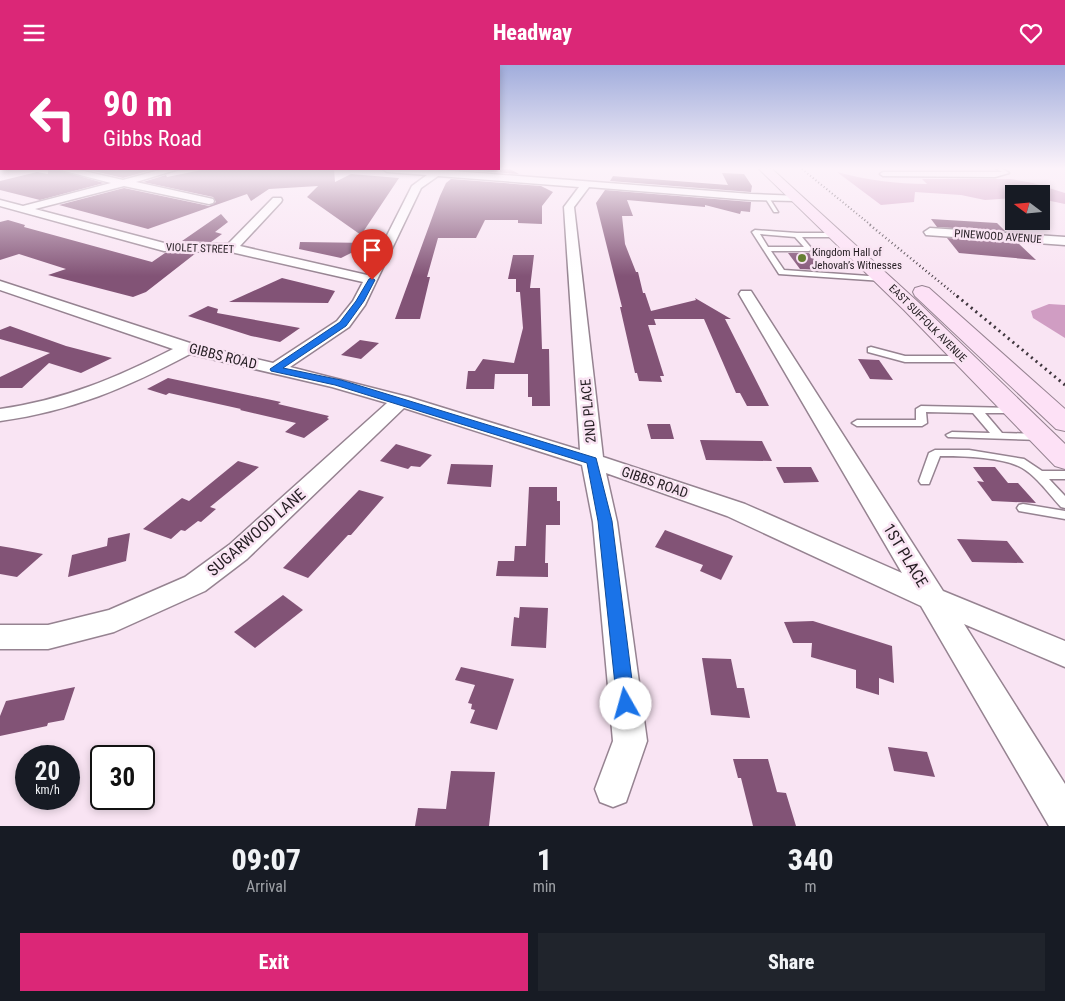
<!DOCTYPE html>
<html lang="en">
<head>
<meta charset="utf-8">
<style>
  :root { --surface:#171b24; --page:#20242c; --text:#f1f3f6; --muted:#9ea1a6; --accent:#db2777 }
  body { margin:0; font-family:"Roboto Condensed",sans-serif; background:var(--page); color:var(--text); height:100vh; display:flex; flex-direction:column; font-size:19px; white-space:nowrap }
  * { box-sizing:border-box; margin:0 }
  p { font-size:16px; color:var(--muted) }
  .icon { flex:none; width:28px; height:28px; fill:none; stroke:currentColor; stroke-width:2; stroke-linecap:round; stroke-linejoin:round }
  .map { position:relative; height:761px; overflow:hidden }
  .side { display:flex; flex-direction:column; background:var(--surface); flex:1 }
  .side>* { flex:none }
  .hud { position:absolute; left:0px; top:0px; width:500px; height:105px; box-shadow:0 2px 8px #0003; background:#db2777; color:#fff; overflow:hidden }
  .needle { width:32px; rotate:286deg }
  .controls { position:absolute; left:1005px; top:120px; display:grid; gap:10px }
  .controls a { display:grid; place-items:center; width:45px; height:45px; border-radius:0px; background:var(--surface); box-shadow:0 2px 8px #0003; font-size:25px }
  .speed { position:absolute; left:15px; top:680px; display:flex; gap:10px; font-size:25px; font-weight:700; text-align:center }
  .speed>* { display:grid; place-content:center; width:65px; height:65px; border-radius:50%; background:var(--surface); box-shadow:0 2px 8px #0003; line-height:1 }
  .speed small { font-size:12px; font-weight:400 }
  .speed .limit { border:2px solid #111; border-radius:8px; background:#fff; color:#111 }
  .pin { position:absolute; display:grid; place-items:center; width:42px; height:42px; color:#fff; margin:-51px -21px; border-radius:50% 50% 50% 0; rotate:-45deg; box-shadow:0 0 5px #0007 }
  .pin .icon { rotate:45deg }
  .me { position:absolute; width:55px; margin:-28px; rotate:353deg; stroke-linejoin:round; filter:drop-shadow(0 0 4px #0008) }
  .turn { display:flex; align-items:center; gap:18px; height:105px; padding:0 20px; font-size:22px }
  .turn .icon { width:65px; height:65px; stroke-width:2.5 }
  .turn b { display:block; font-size:35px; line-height:42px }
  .eta { display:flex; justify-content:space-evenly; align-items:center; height:85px; text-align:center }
  .eta b { font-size:30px; font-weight:800; line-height:35px }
  .button { display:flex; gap:10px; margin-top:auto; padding:10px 20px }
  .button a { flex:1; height:58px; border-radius:0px; background:var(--accent); color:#fff; font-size:20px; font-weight:800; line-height:58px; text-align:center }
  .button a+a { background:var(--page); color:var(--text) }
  header { display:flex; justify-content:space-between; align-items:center; height:65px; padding:0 20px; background:var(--accent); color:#fff; font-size:22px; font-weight:800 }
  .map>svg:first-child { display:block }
  .forest { fill:#d09dc3 }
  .building { fill:#825376 }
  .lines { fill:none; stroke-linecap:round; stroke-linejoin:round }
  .lane-casing { stroke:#968391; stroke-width:3 }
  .street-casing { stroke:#968391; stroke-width:3 }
  .secondary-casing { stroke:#968391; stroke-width:2 }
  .lane { fill:#fff; fill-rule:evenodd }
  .street { fill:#fff; fill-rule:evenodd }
  .secondary { fill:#fde1f6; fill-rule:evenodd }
  .rail-far2 { stroke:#3f363d; stroke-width:2; stroke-dasharray:1 2.5; stroke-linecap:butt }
  .rail-far1 { stroke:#3f363d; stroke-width:2.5; stroke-dasharray:1 3; stroke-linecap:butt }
  .rail { stroke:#3f363d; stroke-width:3; stroke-dasharray:2 4; stroke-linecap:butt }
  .route { fill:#1a73e8; stroke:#114b97 }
  .poi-dot { fill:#657f33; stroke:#f9e4f3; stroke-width:2 }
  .labels { text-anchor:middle; stroke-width:5; stroke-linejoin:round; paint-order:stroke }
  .far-street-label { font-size:11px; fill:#241d22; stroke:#f9e4f3 }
  .far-poi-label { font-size:11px; fill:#241d22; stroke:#f9e4f3; text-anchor:start }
  .street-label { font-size:14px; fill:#241d22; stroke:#f9e4f3 }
  .near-street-label { font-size:16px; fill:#241d22; stroke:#f9e4f3 }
</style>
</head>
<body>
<header><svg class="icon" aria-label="menu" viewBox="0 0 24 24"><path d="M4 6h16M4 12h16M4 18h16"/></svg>Headway<svg class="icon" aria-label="heart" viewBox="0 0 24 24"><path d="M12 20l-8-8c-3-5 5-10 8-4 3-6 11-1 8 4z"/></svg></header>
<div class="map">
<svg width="1065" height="761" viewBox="0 0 1065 761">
  <rect width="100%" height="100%" fill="#f9e4f3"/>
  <g class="forest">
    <path d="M837,107C866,115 896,119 927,119L922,114H1011L1033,118L1065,128V139L1041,134V129H1014V133L985,135L961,130L915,127L914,137L881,140Z"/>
    <polygon points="1049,239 1065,240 1065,273 1033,253 1031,246"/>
  </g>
  <g class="building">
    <polygon points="48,104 55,104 104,118 40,135 0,125 0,116 37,107 48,109"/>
    <polygon points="85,104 155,104 123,113"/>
    <polygon points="206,104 334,104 335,117 351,109 399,113 361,170 307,132 318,121 269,124 251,136 247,129 148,164 59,140 124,123 209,141 216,137 213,132 143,117 166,110 167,112"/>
    <polygon points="463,104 510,104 519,109 462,105"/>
    <polygon points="722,108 744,109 752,121 751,127 610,116 613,111 624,112 728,120"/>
    <polygon points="451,114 541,121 553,127 542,141 542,159 518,158 518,155 485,155 476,173 438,173 427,212 430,212 420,254 395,254 440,131 446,118"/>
    <polygon points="605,125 751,137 750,147 741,146 740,149 705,140 705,142 627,135 633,151 622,151 625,179 636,207 638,207 643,228 645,228 651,246 696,235 695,233 731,254 725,254 769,341 747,341 740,328 736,328 704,254 654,254 656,260 648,260 664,311 660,311 662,317 639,316 637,308 635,308 620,242 622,242 596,138"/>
    <polygon points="221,149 228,157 215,167 222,169 211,177 182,176"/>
    <polygon points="931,154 997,158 1005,166 937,162"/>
    <polygon points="8,155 25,160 24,162 152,197 165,188 196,188 146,227 133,232 48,210 66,204 19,189 0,195 0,157"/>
    <polygon points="947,173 1018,178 1036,195 959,188"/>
    <polygon points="300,177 371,178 341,193 299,184"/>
    <polygon points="788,188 809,188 823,205 800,204"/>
    <polygon points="513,190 534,190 530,223 540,223 542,284 549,284 550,341 532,341 532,332 528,332 528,309 495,309 494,324 466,324 468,306 475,306 483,294 514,298 523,263 520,227 516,227 516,214 508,214"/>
    <polygon points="282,213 335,226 328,238 229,237"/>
    <polygon points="208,241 218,244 217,248 300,263 280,277 251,271 188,251"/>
    <polygon points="10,261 66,281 112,293 81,308 49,298 22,323 0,323 0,312 50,288 0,274 0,265"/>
    <polygon points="360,275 379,278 361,294 341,290"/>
    <polygon points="858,294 879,295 893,315 870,314"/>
    <polygon points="168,313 281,337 278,339 329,351 327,353 329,354 304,373 285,367 296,358 240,345 241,344 169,328 166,330 147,324"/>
    <polygon points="647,359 670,359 674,374 651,374"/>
    <polygon points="700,375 762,376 772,396 706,395"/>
    <polygon points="396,379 432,390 420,402 411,401 408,404 380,396"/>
    <polygon points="238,396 259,402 210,442 216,444 201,457 198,456 185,466 181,465 171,474 143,464 182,433 189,436"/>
    <polygon points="451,399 493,400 491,422 447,419"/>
    <polygon points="776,402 811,402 819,417 784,418"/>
    <polygon points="973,402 995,402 1008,418 1018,418 1036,438 992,436 977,416 984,417"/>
    <polygon points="529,422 557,422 557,436 560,436 560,460 546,460 545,498 548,498 548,512 496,511 498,496 514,496 515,481 526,481"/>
    <polygon points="359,425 384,432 351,470 348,470 308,513 283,503"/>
    <polygon points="665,465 733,491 721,515 700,506 703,500 655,482"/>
    <polygon points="130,468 126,496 68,512 72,490 107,481 108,473"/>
    <polygon points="957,474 1007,476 1024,498 972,497"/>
    <polygon points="0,481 12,483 43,489 17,512 0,509"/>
    <polygon points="283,530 303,545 255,583 234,567"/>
    <polygon points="520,542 548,543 546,583 511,581 514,552 519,553"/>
    <polygon points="813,556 892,581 894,618 879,613 879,630 856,623 856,605 811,592 812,578 793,578 784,557"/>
    <polygon points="702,593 731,594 737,623 744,623 750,653 711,650"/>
    <polygon points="461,602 514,614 497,665 470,658 475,645 471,644 472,639 468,638 475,620 455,615"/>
    <polygon points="75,622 64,655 48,658 47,661 0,671 0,651 6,636"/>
    <polygon points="888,682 927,687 935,712 894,706"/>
    <polygon points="733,694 768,694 777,727 786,728 796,761 753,761 741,713 738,713"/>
    <polygon points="451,706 495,707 489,761 415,761 418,743 446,744"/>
  </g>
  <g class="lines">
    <g class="lane-casing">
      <g id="lane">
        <polygon points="997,104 1003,104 1009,108 995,112 883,111 880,109 883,107 1002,107"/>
        <polygon points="764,131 768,131 778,147 774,147"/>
        <path d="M755,165L797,168H836L839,170L836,172H802L812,184L809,186H771L784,205L883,212L887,214L883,216L779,209L752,167ZM760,169L795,172L804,182H768Z"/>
        <polygon points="871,282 905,291 965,291 970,294 965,297 905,297 868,287 868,283"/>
        <polygon points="921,341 1015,343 1019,344 1020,346 1019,348 985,348 1002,368 1041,369 1047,372 1041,375 948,372 946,370 952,367 990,368 973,348 926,347 927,358 922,361 857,361 852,358 857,355 916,355 916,344"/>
        <path d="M935,385H969L1024,394L1042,406H1065V414H1049L1065,431V443L1061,442C1048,428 1034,407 1016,400C996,392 961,391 940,391L929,419H921L919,416L929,388Z"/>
        <polygon points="1023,439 1065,446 1065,454 1019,446 1017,443 1019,440"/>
      </g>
    </g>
    <g class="street-casing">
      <g id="street">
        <path d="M57,104H75L123,115L163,104H179L136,117L213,134L214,136L213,138L209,139L124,121L35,144L164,178L228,179L273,133H281L282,135L281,137L240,181L367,210L412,121L427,110L387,107L383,104H427L751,129L800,131L801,133L796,136L751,135L589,122L574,142L603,392L745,439L902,508L739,229L741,226H751L943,526L1065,576V602L964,559L1065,719V761H1049L921,541L727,451L606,408L617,457L647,676L626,737L613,742L600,737L595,724L613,676L593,457L582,400L404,343L247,494L205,526L114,567L48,584H0V560H48L109,545L185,512L229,480L387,338L332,322L190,289C126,323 72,346 0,356V344C64,335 116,313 173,284L0,225V216L193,279L273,298L337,256L353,236L363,217L231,187L164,186L0,141V135L23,141L111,118ZM438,111L579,122L564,142L580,385L408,332L290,302L349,262L365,240L421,123Z"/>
        <polygon points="930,163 1065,172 1065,180 926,170 924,167"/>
      </g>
    </g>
    <g class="secondary-casing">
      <g id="secondary">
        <polygon points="759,104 772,104 918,237 1065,379 1065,404 1055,401 904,245"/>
        <polygon points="922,221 929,223 1065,344 1065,366 1056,364 915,231 913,227 915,223"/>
      </g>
    </g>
    <use href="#lane" class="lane"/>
    <use href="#street" class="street"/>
    <use href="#secondary" class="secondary"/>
    <polyline class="rail-far2" points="802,104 872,161"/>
    <polyline class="rail-far1" points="870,160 958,232"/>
    <polyline class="rail" points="957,231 1065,320"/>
  </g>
  <linearGradient id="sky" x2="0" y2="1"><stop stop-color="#a1addc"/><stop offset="0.49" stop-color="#fcf3fa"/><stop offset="1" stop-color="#fcf3fa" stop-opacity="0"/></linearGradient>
  <rect width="1065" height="211" fill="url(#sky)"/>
  <polygon class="route" points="372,213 375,215 364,236 346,261 283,303 341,315 596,393 612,456 635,639 632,645 626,647 620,645 617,639 598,456 587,398 335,320 271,306 270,304 340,257 356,236 369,214"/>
  <circle class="poi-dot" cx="802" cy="193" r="5"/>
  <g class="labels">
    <g class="far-street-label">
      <text transform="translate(998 171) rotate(4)" y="4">PINEWOOD AVENUE</text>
      <text transform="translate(200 183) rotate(2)" y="4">VIOLET STREET</text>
      <text transform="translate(928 258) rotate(45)" y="4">EAST SUFFOLK AVENUE</text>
    </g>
    <g class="far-poi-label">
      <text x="812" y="191">Kingdom Hall of<tspan x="812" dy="13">Jehovah’s Witnesses</tspan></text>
    </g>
    <g class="street-label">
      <text transform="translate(223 291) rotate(14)" y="5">GIBBS ROAD</text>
      <text transform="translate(588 346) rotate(-95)" y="5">2ND PLACE</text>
      <text transform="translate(655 417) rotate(19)" y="5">GIBBS ROAD</text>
    </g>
    <g class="near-street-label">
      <text transform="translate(256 467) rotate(-41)" y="6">SUGARWOOD LANE</text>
      <text transform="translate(906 490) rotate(59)" y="6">1ST PLACE</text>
    </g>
  </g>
</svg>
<div class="controls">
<a><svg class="needle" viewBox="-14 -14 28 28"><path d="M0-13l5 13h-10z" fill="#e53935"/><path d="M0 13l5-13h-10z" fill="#9ea1a6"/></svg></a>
</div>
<div class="speed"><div>20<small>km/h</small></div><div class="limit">30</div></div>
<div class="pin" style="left:372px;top:215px;background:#d93025"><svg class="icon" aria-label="arrive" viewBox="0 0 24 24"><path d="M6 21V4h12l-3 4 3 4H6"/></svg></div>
<svg class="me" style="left:626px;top:639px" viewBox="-20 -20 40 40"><circle r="19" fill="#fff"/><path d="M0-13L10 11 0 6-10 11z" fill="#1a73e8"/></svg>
<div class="hud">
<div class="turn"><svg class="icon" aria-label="left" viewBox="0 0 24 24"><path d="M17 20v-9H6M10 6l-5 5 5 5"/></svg><div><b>90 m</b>Gibbs Road</div></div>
</div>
</div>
<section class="side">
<div class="eta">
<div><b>09:07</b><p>Arrival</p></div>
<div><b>1</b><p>min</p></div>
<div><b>340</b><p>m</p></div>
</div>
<div class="button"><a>Exit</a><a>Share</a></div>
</section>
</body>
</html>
